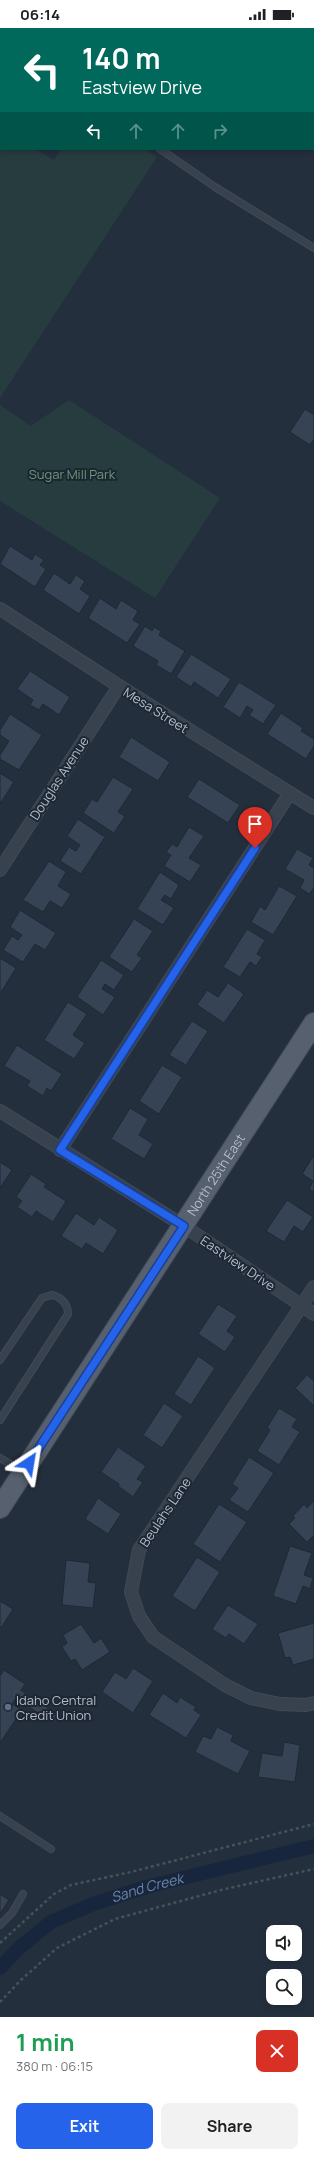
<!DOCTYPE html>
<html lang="en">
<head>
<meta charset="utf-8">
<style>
  :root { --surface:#fff; --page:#f2f2f2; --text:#202124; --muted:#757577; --accent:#2563eb }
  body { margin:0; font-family:Manrope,sans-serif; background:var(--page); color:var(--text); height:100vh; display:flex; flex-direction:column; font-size:15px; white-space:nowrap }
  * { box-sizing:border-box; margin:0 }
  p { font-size:13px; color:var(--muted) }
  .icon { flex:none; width:22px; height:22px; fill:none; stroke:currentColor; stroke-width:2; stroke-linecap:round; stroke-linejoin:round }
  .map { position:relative; height:1989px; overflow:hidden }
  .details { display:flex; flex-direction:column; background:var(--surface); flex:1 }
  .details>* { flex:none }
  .banner { position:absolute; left:0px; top:0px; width:314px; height:122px; box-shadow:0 2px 6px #0003; background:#00695c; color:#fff; overflow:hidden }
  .buttons { position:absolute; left:266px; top:1897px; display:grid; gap:8px }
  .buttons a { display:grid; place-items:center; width:36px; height:36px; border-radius:8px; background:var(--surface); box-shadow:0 2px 6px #0003; font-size:20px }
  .pin { position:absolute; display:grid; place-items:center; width:34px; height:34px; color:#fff; margin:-41px -17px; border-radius:50% 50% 50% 0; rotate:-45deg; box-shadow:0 0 4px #0007 }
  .pin .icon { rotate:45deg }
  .me { position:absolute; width:44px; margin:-22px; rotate:33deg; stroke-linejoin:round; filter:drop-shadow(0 0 3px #0008) }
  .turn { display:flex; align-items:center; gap:14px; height:84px; padding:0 16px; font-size:18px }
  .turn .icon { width:52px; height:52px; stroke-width:2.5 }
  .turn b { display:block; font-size:28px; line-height:34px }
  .lanes { display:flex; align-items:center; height:38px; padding:0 16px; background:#0003; justify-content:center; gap:20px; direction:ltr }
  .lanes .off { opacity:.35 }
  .round { display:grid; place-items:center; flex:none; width:42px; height:42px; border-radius:8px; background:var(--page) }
  .headline { display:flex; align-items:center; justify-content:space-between; height:68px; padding:0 16px }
  h1 { font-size:24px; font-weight:700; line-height:30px; color:#1e9e55 }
  .cta { display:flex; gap:8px; margin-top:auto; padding:8px 16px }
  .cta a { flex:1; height:46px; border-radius:8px; background:var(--accent); color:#fff; font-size:16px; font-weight:700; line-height:46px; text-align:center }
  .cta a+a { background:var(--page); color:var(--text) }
  .status { display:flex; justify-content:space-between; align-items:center; height:28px; padding:0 20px; background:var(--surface); direction:ltr }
  .status svg { height:11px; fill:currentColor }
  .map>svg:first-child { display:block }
  .green { fill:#263c3f }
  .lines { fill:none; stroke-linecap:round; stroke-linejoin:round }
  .canal { stroke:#17263c; stroke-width:14 }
  .building { fill:#364354; stroke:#1f2835 }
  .service-casing { stroke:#414a57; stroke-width:8 }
  .minor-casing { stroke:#414a57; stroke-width:14 }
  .primary-casing { stroke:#414a57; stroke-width:22 }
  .path { stroke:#3f5557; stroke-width:2.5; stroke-dasharray:3 3; stroke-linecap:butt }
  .service { stroke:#38414e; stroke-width:6 }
  .minor { stroke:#38414e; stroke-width:12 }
  .primary { stroke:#56606e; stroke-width:20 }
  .route-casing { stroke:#184099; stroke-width:10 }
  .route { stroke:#2563eb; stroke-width:7 }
  .service-dot { fill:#5c6f8a; stroke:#1d2633; stroke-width:1.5 }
  .labels { text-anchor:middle; stroke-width:4; stroke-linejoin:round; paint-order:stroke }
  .park-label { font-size:13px; fill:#6b9a76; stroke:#1d2633 }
  .street-label { font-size:13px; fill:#b4bcc9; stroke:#1d2633 }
  .poi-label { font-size:13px; fill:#b4bcc9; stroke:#1d2633; text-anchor:start }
  .water-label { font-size:14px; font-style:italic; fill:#6d86a8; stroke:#1d2633 }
</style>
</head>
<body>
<div class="status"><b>06:14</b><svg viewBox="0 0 49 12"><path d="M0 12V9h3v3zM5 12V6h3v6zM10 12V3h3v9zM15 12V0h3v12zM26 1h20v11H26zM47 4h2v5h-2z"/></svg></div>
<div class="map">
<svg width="314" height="1989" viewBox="0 0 314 1989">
  <rect width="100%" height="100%" fill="#242f3e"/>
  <g class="green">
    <polygon points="0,99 1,121 35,121 54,132 61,121 145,121 157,129 0,370"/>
    <polygon points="69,372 220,470 155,570 0,473 0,377 31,398"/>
  </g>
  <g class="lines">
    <path class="canal" id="s1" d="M0,1940L19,1920L51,1894L93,1876L146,1859L314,1818"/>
  </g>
  <g class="building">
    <polygon points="305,381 314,387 314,411 310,417 290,404"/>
    <polygon points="10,518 32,532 35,526 44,532 40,537 46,541 35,559 0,536"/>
    <polygon points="54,545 70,556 76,547 85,553 80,561 90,568 79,586 43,562"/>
    <polygon points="100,570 116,581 121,572 138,583 133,592 140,596 127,615 88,590"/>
    <polygon points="145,598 152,603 154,599 161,603 159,607 185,623 171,646 156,637 158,633 133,618"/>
    <polygon points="191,626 231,651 218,670 194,654 191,659 176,649"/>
    <polygon points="30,643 70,669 59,687 43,676 39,682 30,677 33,672 17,661"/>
    <polygon points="239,654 276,677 263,696 249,687 253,682 247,678 240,690 223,679"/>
    <polygon points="281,685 303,700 301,703 314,711 314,718 306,731 267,706"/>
    <polygon points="10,686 42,707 19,742 0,731 0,727 9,713 0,707 0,702"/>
    <polygon points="131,709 170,734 158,753 119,729"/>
    <polygon points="0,745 14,754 0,776"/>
    <polygon points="113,749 133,761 118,784 125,788 114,805 83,785 92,771 97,774"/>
    <polygon points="199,751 240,777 228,795 187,769"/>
    <polygon points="78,791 105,809 81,846 60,833 69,819 76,823 80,817 67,808"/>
    <polygon points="189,799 204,808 189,830 201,837 190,854 164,838 171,827 166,824 172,816 177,819"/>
    <polygon points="297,821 313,830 309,837 314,840 314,860 309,866 300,860 304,852 285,841"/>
    <polygon points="49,833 66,844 58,858 71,866 62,880 50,873 43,884 23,872"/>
    <polygon points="160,844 179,857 171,871 165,867 161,872 174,880 163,897 137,881"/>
    <polygon points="279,858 297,868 273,907 251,894 260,878 265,882"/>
    <polygon points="20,882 56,905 45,922 35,916 23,934 3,922 12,908 18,912 22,907 10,899"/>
    <polygon points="134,891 153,903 137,927 142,930 132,944 109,929"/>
    <polygon points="247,901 265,912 257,926 262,929 256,938 250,934 240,949 223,939"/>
    <polygon points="0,930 16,940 0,966"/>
    <polygon points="101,932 124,947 114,962 105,956 102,961 115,969 103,987 77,969"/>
    <polygon points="228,955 244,966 224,995 197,977 207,962 218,969"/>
    <polygon points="68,974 87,986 73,1007 85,1015 74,1031 44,1012"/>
    <polygon points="192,993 208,1003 186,1037 169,1027"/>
    <polygon points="17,1017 62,1046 51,1063 47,1060 43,1068 27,1058 30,1053 4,1038"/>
    <polygon points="162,1037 182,1049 159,1086 139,1073"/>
    <polygon points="130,1080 148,1091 139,1107 153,1116 144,1131 111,1111"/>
    <polygon points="314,1127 314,1164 309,1161 313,1153 302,1146"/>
    <polygon points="0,1134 12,1142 0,1160"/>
    <polygon points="31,1146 46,1156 44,1159 66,1173 53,1194 36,1183 32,1189 17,1179 22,1173 16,1169"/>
    <polygon points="287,1172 313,1189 303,1204 294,1198 284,1214 266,1203"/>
    <polygon points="76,1185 94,1197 99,1189 118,1202 103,1226 86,1215 82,1221 61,1208"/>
    <polygon points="218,1276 237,1288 227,1303 235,1309 225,1324 198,1306"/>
    <polygon points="198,1328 215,1340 191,1377 174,1366"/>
    <polygon points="307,1347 314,1353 314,1378 295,1360"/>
    <polygon points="164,1375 183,1388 162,1420 143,1407"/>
    <polygon points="279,1380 297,1391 292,1399 300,1404 279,1437 257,1423 270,1402 267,1400"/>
    <polygon points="118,1419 146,1438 137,1451 143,1454 133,1469 118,1458 119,1456 101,1444"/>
    <polygon points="249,1429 274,1445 248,1484 229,1472 238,1460 232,1456"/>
    <polygon points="98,1470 121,1486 108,1506 85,1491"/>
    <polygon points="314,1473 314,1507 307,1514 289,1496 295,1490 293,1488 304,1476 307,1480"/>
    <polygon points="219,1476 247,1494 220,1534 193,1516"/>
    <polygon points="290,1518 312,1525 304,1547 313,1550 310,1561 303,1558 296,1576 273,1568"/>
    <polygon points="197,1529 220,1544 195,1583 172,1568"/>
    <polygon points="66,1532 90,1535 88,1554 96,1555 93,1580 62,1577"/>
    <polygon points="0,1573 13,1581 1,1600 0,1599"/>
    <polygon points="228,1577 258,1596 244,1616 229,1606 226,1610 212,1601"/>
    <polygon points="314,1595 314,1631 293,1637 290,1629 285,1630 278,1605"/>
    <polygon points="81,1596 94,1615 101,1610 110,1624 82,1642 75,1631 71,1633 62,1619 67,1615 63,1607"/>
    <polygon points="133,1640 153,1653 133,1685 102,1664 115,1644 126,1651"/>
    <polygon points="4,1642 25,1656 12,1676 22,1682 0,1715 0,1648"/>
    <polygon points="163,1665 177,1675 180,1669 196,1679 194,1682 201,1687 186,1710 149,1687"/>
    <polygon points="217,1699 233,1707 231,1713 250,1723 238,1746 195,1724 203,1708 211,1711"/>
    <polygon points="284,1714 300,1717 295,1754 258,1749 262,1725 282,1728"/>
    <polygon points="0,1866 9,1872 0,1886"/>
  </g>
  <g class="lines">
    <g class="service-casing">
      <g id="service">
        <polyline points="0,47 1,45"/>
        <polyline points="160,121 215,159 314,220"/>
        <path d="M0,1332L42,1270L52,1267C62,1269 68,1277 68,1286L0,1392"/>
        <polyline points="0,1430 22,1443"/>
        <polyline points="18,1666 53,1689"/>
        <polyline points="0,1788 51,1821"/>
        <polyline points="0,1897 12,1885 23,1866"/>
      </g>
    </g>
    <g class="minor-casing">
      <g id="minor">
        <polyline points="0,581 119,658 314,780"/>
        <polyline points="0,842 119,658"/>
        <polyline points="0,1083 184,1198 314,1286"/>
        <polyline points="60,1122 290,765"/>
        <polyline points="314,1259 139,1522 131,1564 139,1588 153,1609 225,1657 251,1670 280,1676 306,1677 314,1675"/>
      </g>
    </g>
    <g class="primary-casing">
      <g id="primary">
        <path id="s2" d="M0,1480L314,995"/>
      </g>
    </g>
    <g class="path">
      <polyline points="0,1915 54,1866 71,1857 131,1844 314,1796"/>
      <polyline points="0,1974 21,1952 57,1920 115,1891 221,1862 314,1841"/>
    </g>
    <use href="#service" class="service"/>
    <use href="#minor" class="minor"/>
    <use href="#primary" class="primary"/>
  </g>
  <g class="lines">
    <g class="route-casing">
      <polyline id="route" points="29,1435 184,1198 60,1122 255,820"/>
    </g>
    <use href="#route" class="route"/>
  </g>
  <circle class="service-dot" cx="8" cy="1679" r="4"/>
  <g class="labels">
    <g class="park-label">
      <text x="72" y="451">Sugar Mill Park</text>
    </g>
    <g class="street-label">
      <text transform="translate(156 682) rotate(32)" y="5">Mesa Street</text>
      <text transform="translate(59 750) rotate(-57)" y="5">Douglas Avenue</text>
      <text dy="5" stroke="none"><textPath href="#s2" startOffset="397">North 25th East</textPath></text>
      <text transform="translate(238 1235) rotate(34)" y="5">Eastview Drive</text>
      <text transform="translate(165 1484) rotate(-56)" y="5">Beulahs Lane</text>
    </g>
    <g class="poi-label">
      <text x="16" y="1677">Idaho Central<tspan x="16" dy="15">Credit Union</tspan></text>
    </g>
    <g class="water-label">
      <text dy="5" stroke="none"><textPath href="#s1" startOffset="171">Sand Creek</textPath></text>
    </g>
  </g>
</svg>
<div class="buttons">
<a><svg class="icon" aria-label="sound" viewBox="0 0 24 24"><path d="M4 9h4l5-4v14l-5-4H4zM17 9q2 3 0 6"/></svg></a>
<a><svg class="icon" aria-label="search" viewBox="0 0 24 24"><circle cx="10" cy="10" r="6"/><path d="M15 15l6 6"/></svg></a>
</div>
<div class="pin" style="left:255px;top:820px;background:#d93025"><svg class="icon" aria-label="arrive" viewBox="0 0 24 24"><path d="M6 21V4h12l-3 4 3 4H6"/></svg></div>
<svg class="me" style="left:29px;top:1435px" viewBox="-20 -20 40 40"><path d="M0-17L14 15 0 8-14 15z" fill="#2563eb" stroke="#fff" stroke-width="4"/></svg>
<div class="banner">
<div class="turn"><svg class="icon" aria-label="left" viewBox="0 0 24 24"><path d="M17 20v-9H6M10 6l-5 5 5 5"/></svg><div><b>140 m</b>Eastview Drive</div></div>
<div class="lanes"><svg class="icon" aria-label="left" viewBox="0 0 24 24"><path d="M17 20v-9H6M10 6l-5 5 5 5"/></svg><svg class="icon off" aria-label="ahead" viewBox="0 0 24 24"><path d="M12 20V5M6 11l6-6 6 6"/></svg><svg class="icon off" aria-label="ahead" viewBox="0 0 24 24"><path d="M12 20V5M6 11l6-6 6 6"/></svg><svg class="icon off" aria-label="right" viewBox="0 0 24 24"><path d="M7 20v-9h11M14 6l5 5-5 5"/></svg></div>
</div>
</div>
<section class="details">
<div class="headline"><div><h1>1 min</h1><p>380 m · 06:15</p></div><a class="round" style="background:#d93025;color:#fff"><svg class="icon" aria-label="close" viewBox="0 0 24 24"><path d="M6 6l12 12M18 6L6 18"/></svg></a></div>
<div class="cta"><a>Exit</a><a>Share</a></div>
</section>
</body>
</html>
